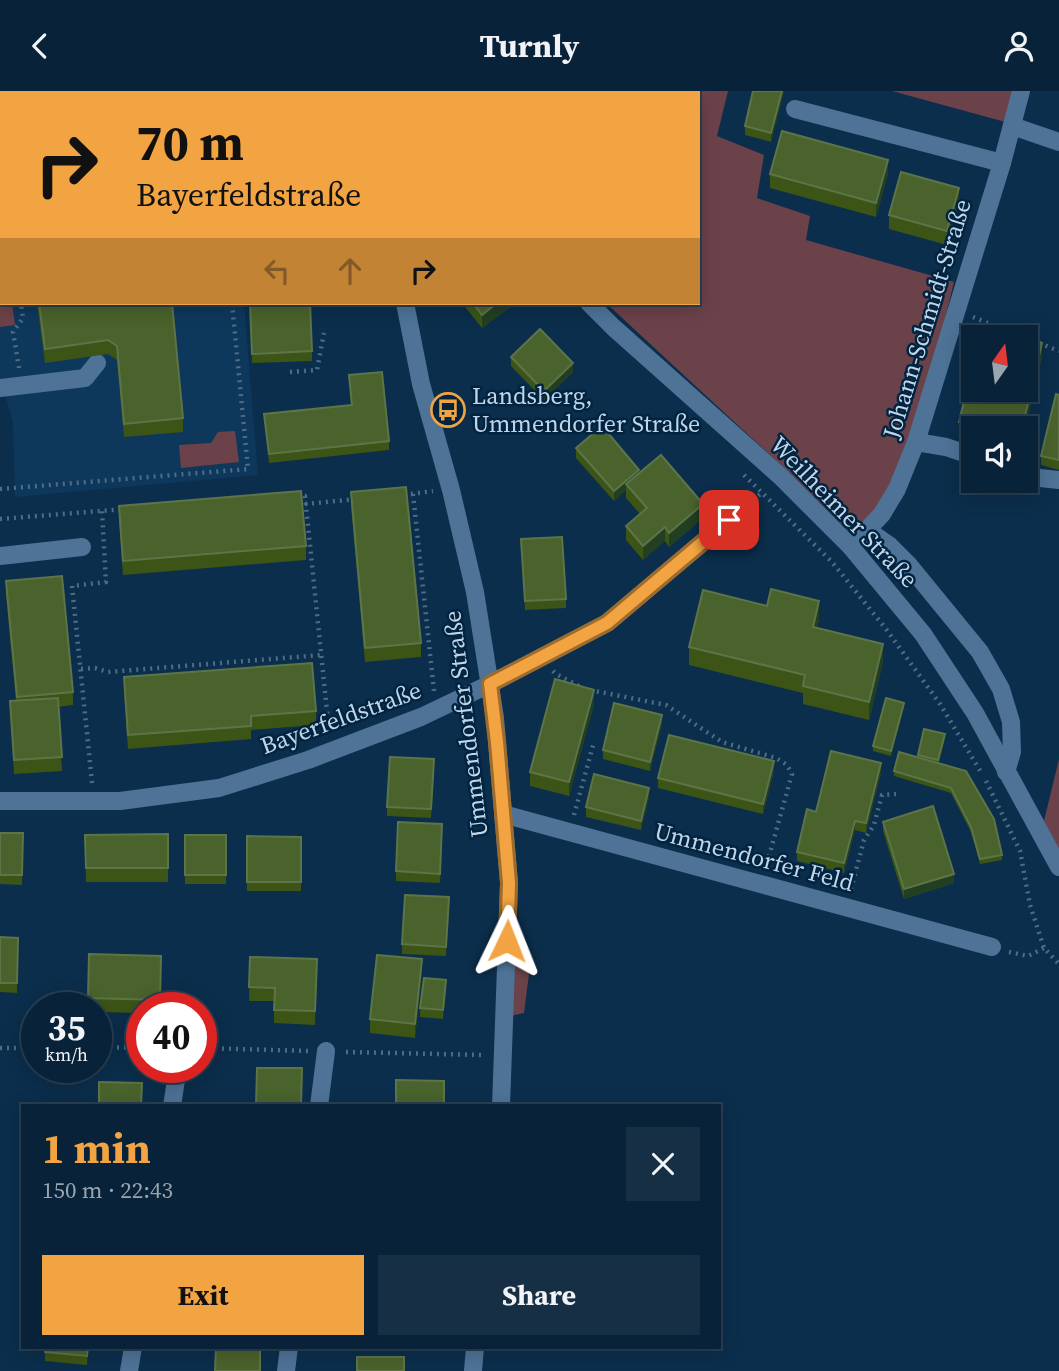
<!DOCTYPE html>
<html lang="en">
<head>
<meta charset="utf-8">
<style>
  :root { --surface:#082239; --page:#162f44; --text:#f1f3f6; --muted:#98a4ae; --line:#293f53; --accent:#f3a442 }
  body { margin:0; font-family:"Source Serif 4",serif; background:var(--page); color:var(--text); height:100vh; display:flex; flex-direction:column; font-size:26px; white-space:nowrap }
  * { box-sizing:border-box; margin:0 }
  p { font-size:23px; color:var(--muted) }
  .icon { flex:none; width:38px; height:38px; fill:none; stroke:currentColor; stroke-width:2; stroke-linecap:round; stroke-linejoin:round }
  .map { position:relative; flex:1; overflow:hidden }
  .drawer { position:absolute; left:21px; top:1013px; width:700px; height:245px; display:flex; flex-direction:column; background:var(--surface); border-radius:0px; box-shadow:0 4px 18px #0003,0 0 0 2px var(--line) }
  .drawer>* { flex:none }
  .hud { position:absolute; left:0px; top:0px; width:700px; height:214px; box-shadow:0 4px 18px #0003,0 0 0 2px var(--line); background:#f3a442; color:#111; overflow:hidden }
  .needle { width:46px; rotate:14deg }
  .fabs { position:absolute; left:961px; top:234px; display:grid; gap:14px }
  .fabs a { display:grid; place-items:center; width:77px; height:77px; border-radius:0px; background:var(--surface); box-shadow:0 4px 18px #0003,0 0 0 2px var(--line); font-size:35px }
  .speed { position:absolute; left:21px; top:901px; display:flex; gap:14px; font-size:35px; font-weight:700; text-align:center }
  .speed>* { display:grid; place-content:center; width:91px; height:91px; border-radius:50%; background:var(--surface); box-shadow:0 4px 18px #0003,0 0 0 2px var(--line); line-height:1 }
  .speed small { font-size:18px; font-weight:400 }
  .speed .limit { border:10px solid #d22; background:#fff; color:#111 }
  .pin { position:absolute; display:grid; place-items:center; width:60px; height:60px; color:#fff; margin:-30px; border-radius:14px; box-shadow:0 4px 10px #0006 }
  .me { position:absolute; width:77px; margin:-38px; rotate:2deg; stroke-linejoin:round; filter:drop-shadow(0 0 5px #0008) }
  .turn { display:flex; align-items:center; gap:24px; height:147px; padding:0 21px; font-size:32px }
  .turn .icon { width:91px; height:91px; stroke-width:2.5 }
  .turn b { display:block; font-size:49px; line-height:60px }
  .lanes { display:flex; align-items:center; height:66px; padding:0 21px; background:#0003; justify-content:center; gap:35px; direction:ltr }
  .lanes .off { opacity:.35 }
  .round { display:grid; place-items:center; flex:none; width:74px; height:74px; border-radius:0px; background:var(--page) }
  .headline { display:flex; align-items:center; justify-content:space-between; height:119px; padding:0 21px }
  h1 { font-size:42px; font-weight:700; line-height:52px; color:var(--accent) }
  .cta { display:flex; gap:14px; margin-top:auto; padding:14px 21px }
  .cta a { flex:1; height:80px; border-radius:0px; background:var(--accent); color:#111; font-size:28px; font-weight:700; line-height:80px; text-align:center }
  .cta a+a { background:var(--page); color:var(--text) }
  header { display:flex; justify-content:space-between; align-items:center; height:91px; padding:0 21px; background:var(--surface); font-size:32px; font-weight:700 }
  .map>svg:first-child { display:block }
  .built { fill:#0e385b }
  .green { fill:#6b4249 }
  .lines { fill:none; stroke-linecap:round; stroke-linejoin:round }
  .path { stroke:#4f6c86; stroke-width:4.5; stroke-dasharray:2 5; stroke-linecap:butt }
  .minor { stroke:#4e7397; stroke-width:18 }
  .wall { fill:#3c5415 }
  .shaded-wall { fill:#223f21 }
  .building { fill:#4a622c; stroke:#5d7449; stroke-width:2 }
  .route-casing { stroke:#9e6b2b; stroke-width:18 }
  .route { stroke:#f3a442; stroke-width:12 }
  .labels { text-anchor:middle; stroke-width:5; stroke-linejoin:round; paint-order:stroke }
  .street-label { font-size:24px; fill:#c2d5e8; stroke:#012441 }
  .poi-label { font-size:24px; fill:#c2d5e8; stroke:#012441; text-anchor:start }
</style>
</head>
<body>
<header><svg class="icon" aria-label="back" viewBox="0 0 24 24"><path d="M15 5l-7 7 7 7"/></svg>Turnly<svg class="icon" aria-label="person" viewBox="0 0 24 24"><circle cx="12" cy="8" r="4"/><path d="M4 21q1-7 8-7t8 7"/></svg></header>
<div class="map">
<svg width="1059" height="1280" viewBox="0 0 1059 1280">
  <rect width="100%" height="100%" fill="#0b2e4c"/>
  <polygon class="built" points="0,0 209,0 210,2 2,2 2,212 244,212 258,384 15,406 13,331 0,287"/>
  <g class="green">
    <polygon points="611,0 728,0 717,45 764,64 757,107 810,125 806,149 954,191 907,381 856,448 784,377 606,212 698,212 698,2 611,2"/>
    <polygon points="892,0 1016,0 1009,32"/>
    <polygon points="0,125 2,137 2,212 12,212 15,234 0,236"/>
    <polygon points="235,340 239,371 181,377 179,354 211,352 218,341"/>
    <polygon points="1059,668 1059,758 1044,730"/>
    <polygon points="512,863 525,870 529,883 524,922 510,925"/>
  </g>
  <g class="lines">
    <g class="path">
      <polyline points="191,0 192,2"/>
      <polyline points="0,57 2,70"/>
      <polyline points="973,226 1025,247"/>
      <polyline points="1026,247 1059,260"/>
      <polyline points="19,277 13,241 23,227 21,212"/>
      <polyline points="290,281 317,279 324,242"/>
      <polyline points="744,384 832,471 886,538 940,613 982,683"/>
      <polyline points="0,398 248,378 232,212"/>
      <polyline points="411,403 433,400"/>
      <polyline points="413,403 434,600"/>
      <polyline points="298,406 305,405 329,640"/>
      <polyline points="305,413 357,408"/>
      <polyline points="742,418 763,401"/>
      <polyline points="0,428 125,418"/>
      <polyline points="81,578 95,577 108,581 321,564"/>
      <polyline points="553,580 556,583 581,596"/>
      <polyline points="590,599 666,614 722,651 776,667 787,674 792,683 766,776"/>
      <polyline points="986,690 1020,760 1030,814 1044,857 1059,873"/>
      <polyline points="92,692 72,495 106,491 102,420"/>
      <polyline points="574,724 594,651"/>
      <polyline points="851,798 864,749 874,734 882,704 896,703"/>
      <polyline points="1009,861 1028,865 1044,857"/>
      <polyline points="0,957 37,957"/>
      <polyline points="96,957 142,956"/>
      <polyline points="201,957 309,960"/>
      <polyline points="346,961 484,964"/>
    </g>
    <g class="minor">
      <polyline points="404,0 406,2"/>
      <polyline points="570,2 570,0"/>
      <polyline points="795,18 1002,72"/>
      <polyline points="1012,35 1059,51"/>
      <polyline points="405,212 421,293 451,399 475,501 495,627 509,792 501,1015"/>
      <polyline points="589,212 613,236 780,385 851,456 923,543 975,622 1059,776"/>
      <polyline points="0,297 85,287 97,272"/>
      <polyline points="916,351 946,356 973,365"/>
      <polyline points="1026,383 1040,387 1059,389"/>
      <polyline points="867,439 890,455 908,473 980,561 1001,598 1011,631 1012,661 1006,681"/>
      <polyline points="851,456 882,423 897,398 916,351 1002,72 1021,0"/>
      <polyline points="0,465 82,456"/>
      <polyline points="0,710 120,710 219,697 308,669 421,626 490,593 607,532 729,429"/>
      <polyline points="503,723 992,856"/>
      <polyline points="172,1015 178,976"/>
      <polyline points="319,1015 326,960"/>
      <polyline points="129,1280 133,1256"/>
      <polyline points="286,1280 289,1256"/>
      <polyline points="473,1280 475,1256"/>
    </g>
  </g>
  <g class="wall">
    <polygon points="784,0 771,51 745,44 745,35"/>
    <polygon points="770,83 888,83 876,126 770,97"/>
    <polygon points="959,110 947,154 889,138 889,124"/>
    <polygon points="37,212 172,212 183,327 183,341 124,346 117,269 108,263 45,272"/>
    <polygon points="250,212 312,260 312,270 252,272"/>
    <polygon points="462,212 516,212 482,237"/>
    <polygon points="511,266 573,281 544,309 511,275"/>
    <polygon points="1042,266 1025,338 973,338 973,348 959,344 959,331"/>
    <polygon points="349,284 389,350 389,359 269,372 264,323 351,314"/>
    <polygon points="1059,304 1059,379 1041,374 1041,365"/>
    <polygon points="576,357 639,382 703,427 669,456 665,450 643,469 626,449 626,435 640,423 626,407 626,399 614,410 576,367"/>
    <polygon points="351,401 421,552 421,566 365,571 351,415"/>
    <polygon points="119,415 306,455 306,469 123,484 119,429"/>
    <polygon points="521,448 566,508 566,517 525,519"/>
    <polygon points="6,490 73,601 73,614 58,616 62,680 14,683 10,610 16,610 6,504"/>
    <polygon points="819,528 817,537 883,571 869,629 803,613 803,602 689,574 689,556"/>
    <polygon points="124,586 316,620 316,634 251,639 251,648 128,658 124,600"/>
    <polygon points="594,613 569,705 530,695 530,681"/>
    <polygon points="904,616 891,665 873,660 873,655"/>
    <polygon points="662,633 650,680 603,668 603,659"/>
    <polygon points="945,647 939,672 1002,764 1002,769 980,773 971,741 951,702 894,685 894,680 918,666 918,664"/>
    <polygon points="434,678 431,727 387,725 387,716"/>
    <polygon points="774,680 763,723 658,697 658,687"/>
    <polygon points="881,682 866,742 855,739 844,782 797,770 797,761 816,721"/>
    <polygon points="649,706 641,739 586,726 586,716"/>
    <polygon points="883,731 954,792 904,808 883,740"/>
    <polygon points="0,742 23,742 22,794 0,793"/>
    <polygon points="442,742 440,792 396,790 396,780"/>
    <polygon points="168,743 168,791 86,791 85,744"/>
    <rect x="185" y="744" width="41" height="49"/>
    <polygon points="247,745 301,746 301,800 247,800"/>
    <polygon points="449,806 446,865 402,863 402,853"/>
    <polygon points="0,846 18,847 17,902 0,901"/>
    <polygon points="89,863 161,865 160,917 142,917 142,922 96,921 96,917 88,917"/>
    <polygon points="250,866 317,868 315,934 274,932 274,910 249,910"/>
    <polygon points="422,882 415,947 370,942 370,928"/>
    <polygon points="446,898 443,928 420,926 420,917"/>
    <polygon points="45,1256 88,1256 87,1274 45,1270"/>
  </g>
  <g class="shaded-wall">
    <polygon points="782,0 784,0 771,51 771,42"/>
    <polygon points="888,69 888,83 876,126 876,112"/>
    <polygon points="959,97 959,110 947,154 947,140"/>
    <polygon points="497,212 516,212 482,237 482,224"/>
    <polygon points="1042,252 1042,266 1025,338 1022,338"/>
    <polygon points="573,272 573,281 544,309 544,300"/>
    <polygon points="639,379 639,388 626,393 626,399 614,410 614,400"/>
    <polygon points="703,413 703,427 669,456 669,442"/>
    <polygon points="665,436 665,450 643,469 643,455"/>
    <polygon points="819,510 819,528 813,554 813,536"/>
    <polygon points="883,553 883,571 869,629 869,611"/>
    <polygon points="594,599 594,613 569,705 569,691"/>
    <polygon points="904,612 904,616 891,665 891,660"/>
    <polygon points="662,624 662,633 650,680 650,671"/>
    <polygon points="945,643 945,647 938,673 938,669"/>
    <polygon points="774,670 774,680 763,723 763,713"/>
    <polygon points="881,672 881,682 866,742 866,732"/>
    <polygon points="649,697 649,706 641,739 641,730"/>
    <polygon points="855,730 855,739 844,782 844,772"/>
    <polygon points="954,783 954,792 904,808 904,798"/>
    <polygon points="422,868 422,882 415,947 415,933"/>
    <polygon points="446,889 446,898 443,928 443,919"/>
  </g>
  <g class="building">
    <polygon points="95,0 174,0 175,2 95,2"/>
    <rect x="264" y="0" width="44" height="2"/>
    <polygon points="753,0 782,0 771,42 745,35"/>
    <polygon points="782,40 888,69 876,112 770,83"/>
    <polygon points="901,81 959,97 947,140 889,124"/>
    <polygon points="39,212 172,212 183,327 124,333 117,255 108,249 45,258"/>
    <polygon points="250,212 310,212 312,260 252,263"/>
    <polygon points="473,212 497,212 482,224"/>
    <polygon points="540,238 573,272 544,300 511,266"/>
    <polygon points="981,238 1019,247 979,247"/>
    <polygon points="1026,248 1042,252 1022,338 989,338 959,331 973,272 973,299 1026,299"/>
    <polygon points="382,281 389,350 269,363 264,323 352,314 349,284"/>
    <polygon points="1056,303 1059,304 1059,369 1041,365"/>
    <polygon points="602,335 639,379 614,400 576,357"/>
    <polygon points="661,364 703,413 669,442 665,436 643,455 626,435 647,417 626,393"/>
    <polygon points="406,396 421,552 365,557 351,401"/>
    <polygon points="301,400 306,455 123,470 119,415"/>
    <polygon points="562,446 566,508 525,510 521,448"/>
    <polygon points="62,485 73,601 17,606 6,490"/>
    <polygon points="771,498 819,510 813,536 883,553 869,611 803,595 805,584 689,556 703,499 767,515"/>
    <polygon points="312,572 316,620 251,625 251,635 128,644 124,586"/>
    <polygon points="555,588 594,599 569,691 530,681"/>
    <polygon points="58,607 62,666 14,669 10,610"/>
    <polygon points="886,607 904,612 891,660 873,655"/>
    <polygon points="614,612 662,624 650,671 603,659"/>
    <polygon points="924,638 945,643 938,669 918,664"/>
    <polygon points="669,644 774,670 763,713 658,687"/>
    <polygon points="831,660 881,672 866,732 855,730 844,772 797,761 807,718 816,721"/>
    <polygon points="899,661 966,680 994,728 1002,764 980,768 971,736 951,697 894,680"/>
    <polygon points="390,666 434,668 431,718 387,716"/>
    <polygon points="594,683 649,697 641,730 586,716"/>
    <polygon points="933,715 954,783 904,798 883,731"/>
    <polygon points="398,731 442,733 440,783 396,780"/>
    <polygon points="0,742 23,742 22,784 0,784"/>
    <polygon points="168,743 168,777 86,777 85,744"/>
    <rect x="185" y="744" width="41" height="40"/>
    <polygon points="247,745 301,746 301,791 247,791"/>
    <polygon points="405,804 449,806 446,856 402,853"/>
    <polygon points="0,846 18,847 17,892 0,892"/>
    <polygon points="89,863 161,865 160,909 88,907"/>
    <polygon points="377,864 422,868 415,933 370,928"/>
    <polygon points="250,866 317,868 315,920 274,919 275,897 249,896"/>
    <polygon points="424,887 446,889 443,919 420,917"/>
    <polygon points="257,977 302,977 301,1015 256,1015"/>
    <polygon points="396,989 444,990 444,1015 396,1015"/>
    <polygon points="99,991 142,992 141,1015 99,1015"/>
    <polygon points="45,1256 88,1256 87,1265 45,1261"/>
    <polygon points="216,1256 260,1256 260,1280 215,1280"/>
    <rect x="357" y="1266" width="47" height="14"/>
  </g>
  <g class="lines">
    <g class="route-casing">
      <polyline id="route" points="507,850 509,792 497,651 490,593 607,532 729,429"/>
    </g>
    <use href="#route" class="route"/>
  </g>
  <defs>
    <g id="bus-ring" transform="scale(1.75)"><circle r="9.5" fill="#012441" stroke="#f3a442" stroke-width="1.5"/><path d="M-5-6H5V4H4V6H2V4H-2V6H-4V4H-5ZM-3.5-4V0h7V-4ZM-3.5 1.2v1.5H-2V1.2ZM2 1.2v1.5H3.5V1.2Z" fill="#f3a442"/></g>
  </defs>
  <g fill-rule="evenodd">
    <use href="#bus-ring" x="448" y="319"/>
  </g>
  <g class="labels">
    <g class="street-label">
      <text transform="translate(927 228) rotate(-73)" y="8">Johann-Schmidt-Straße</text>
      <text transform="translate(844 421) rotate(46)" y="8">Weilheimer Straße</text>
      <text transform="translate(341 627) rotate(-20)" y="8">Bayerfeldstraße</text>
      <text transform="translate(466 633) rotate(-97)" y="8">Ummendorfer Straße</text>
      <text transform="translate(754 766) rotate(15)" y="8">Ummendorfer Feld</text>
    </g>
    <g class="poi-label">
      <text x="472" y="313">Landsberg,<tspan x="472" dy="28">Ummendorfer Straße</tspan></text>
    </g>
  </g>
</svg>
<div class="fabs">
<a><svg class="needle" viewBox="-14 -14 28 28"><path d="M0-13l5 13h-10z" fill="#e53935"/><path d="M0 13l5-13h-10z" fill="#98a4ae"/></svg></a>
<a><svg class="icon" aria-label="sound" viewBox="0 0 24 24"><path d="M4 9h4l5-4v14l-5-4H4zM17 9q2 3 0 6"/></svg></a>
</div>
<div class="speed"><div>35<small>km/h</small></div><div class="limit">40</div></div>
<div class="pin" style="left:729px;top:429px;background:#d93025"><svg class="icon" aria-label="arrive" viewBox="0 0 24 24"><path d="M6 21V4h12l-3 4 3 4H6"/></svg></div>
<svg class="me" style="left:507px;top:850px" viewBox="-20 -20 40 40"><path d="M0-17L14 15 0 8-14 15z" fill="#f3a442" stroke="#fff" stroke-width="4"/></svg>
<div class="hud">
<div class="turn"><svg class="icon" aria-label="right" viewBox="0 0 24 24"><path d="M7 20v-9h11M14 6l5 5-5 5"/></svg><div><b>70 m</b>Bayerfeldstraße</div></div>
<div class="lanes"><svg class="icon off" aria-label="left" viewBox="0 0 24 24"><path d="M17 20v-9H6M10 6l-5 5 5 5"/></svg><svg class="icon off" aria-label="ahead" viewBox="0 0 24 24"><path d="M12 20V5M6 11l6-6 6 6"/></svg><svg class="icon" aria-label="right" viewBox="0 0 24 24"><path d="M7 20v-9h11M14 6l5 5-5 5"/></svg></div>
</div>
<section class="drawer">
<div class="headline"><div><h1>1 min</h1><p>150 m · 22:43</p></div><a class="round"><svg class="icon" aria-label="close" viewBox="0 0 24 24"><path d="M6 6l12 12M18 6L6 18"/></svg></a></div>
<div class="cta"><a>Exit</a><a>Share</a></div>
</section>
</div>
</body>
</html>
